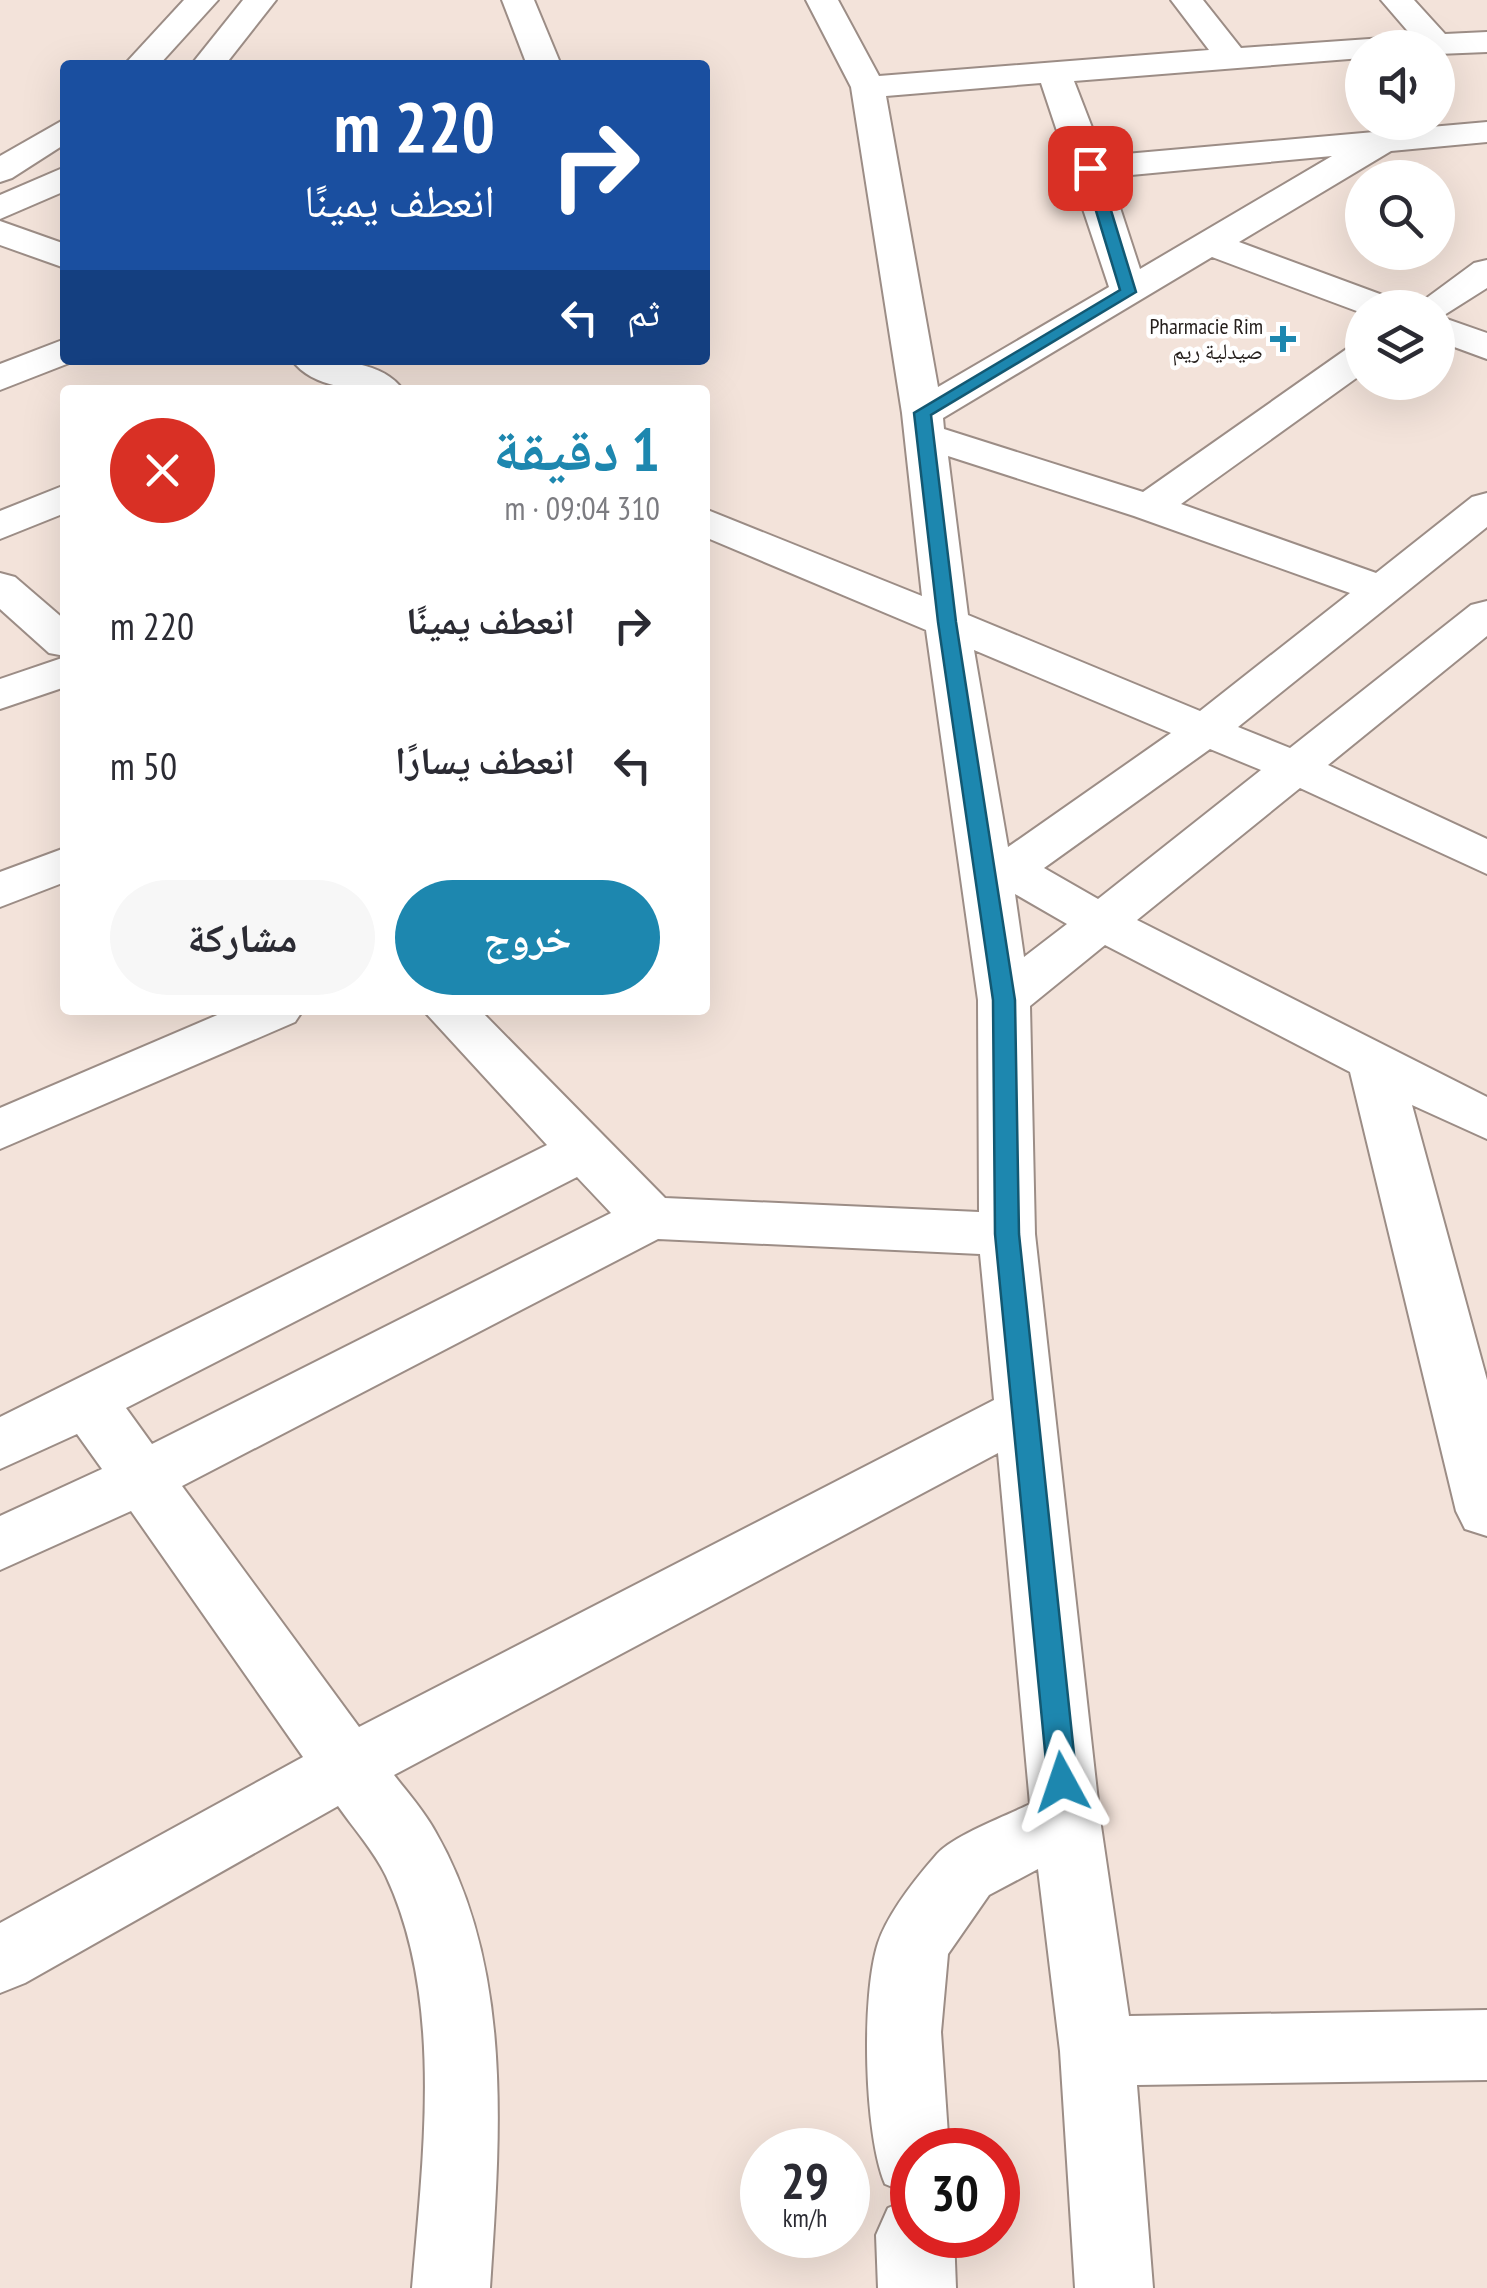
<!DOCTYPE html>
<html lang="ar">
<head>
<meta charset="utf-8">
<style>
  :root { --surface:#fff; --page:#f7f7f7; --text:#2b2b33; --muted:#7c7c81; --accent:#1d87af }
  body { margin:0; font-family:"PT Sans Narrow","Noto Naskh Arabic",sans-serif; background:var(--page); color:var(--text); direction:rtl; height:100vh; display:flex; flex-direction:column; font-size:38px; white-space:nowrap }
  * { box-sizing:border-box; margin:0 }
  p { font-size:32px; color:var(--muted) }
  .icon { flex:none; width:55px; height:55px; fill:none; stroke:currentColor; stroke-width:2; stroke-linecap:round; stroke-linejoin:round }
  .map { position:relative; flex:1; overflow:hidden; direction:ltr }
  .drawer { position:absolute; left:60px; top:385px; width:650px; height:630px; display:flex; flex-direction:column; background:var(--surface); border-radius:10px; box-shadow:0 10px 40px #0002; direction:rtl }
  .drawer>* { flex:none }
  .banner { position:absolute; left:60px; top:60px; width:650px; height:305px; border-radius:10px; box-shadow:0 10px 40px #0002; direction:rtl; background:#1a4fa0; color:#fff; overflow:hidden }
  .tools { position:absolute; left:1345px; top:30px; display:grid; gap:20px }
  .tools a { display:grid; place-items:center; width:110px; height:110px; border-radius:50%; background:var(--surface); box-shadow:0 10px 40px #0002; font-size:50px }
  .speed { position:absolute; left:740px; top:2128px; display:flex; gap:20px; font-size:50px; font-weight:700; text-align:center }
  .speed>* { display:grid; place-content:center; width:130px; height:130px; border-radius:50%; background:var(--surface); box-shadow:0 10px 40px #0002; line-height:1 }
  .speed small { font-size:25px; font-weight:400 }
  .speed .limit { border:15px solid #d22; background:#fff; color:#111 }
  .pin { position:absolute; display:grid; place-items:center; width:85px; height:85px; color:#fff; margin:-42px; border-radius:20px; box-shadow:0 5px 15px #0006 }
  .me { position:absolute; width:110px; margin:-55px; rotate:355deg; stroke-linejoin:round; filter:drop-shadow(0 0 8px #0008) }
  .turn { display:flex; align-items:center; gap:35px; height:210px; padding:0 50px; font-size:45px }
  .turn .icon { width:130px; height:130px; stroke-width:2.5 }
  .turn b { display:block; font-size:70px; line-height:85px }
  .then { display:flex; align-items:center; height:95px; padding:0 50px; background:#0003; gap:20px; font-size:38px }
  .round { display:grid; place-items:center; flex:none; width:105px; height:105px; border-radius:52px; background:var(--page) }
  .summary { display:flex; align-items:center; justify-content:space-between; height:170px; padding:0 50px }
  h1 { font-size:60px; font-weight:800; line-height:75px; color:var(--accent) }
  .cta { display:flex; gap:20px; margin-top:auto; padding:20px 50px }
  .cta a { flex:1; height:115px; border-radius:60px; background:var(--accent); color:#fff; font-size:40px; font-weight:800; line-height:115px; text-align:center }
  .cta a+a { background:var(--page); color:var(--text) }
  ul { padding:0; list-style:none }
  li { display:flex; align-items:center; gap:30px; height:140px; padding:0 50px }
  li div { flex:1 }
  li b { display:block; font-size:38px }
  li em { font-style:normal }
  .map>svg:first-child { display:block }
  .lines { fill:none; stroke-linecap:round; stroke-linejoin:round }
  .minor-casing { stroke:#9c8d86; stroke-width:4 }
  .minor { fill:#fff; fill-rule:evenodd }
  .route { fill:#1d87af; stroke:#135872; stroke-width:2.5 }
  .poi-dot { fill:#1d87af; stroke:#fff; stroke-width:4 }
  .labels { text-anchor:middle; stroke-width:9; stroke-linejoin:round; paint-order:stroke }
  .far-poi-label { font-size:22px; fill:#241e1b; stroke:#fff; text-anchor:end }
</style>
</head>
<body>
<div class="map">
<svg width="1487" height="2288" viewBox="0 0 1487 2288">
  <rect width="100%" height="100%" fill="#f3e3da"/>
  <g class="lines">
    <g class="minor-casing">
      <g id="minor">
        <polygon points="184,0 218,0 159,65 124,65"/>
        <polygon points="243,0 276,0 225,65 191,65"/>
        <polygon points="502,0 534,0 561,65 527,65"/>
        <path d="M806,0H838L879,76L1209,50L1171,0H1203L1241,48L1412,36L1381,0H1414L1445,34L1487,32V52L1438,54V48H1362V58L1074,81L1103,156L1487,122V142L1391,151L1239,242L1396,300L1402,308H1362V313L1212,257L943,418L944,429L1143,492L1348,348L1362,344V374L1181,504L1376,573L1472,497L1487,493V527L1238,727L1290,748L1471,605L1487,601V636L1328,765L1487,839V874L1300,788L1137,920L1487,1097V1139L1412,1105L1487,1380V1536L1465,1529L1456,1511L1350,1072L1105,945L1030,1006L1035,1234L1100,1819L1129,2016L1487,2010V2080L1137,2085L1153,2288H1075L1060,2051L1038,1869L989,1895L948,1954L941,2032L949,2150H912V2195L885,2184C864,2134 861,1996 878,1943C888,1913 916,1878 937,1854C954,1835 1006,1816 1030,1804L998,1453L394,1775C408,1793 424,1811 435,1831C514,1968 500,2136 490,2288H412C423,2156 444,2000 386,1876C374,1851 354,1829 338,1806L25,1983L0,1993V1923L303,1757L131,1511L0,1570V1516L102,1469L77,1434L0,1469V1417L547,1145L423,1010H480L665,1198L979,1212L978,1000L926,630L705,537V509L922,596L902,413L851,87ZM1041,83L1109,287L938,387L886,96ZM1332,156L1140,269L1110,177ZM948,456L1134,516L1350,593L1200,711L968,615ZM974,650L1171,733L1008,847ZM1210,749L1261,770L1098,899L1044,868ZM1015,894L1067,924L1024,957ZM577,1177L611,1213L152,1444L126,1408ZM658,1239L980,1254L994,1400L359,1727L182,1486Z"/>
        <polygon points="65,119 65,144 12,178 0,182 0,156"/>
        <polygon points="65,167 65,191 0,219 0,195"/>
        <polygon points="0,221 65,244 65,268 0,245"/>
        <polygon points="1487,260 1487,288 1441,317 1487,333 1487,359 1438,341 1438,308 1413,308 1474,263"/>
        <polygon points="65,339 65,360 77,360 0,390 0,364"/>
        <path d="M292,360C327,360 381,358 403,390C368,390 315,392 292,360Z"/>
        <polygon points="65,485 65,513 0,539 0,511"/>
        <polygon points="0,573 15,577 65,620 65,656 49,653 0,609"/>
        <polygon points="65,657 65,687 0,709 0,679"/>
        <polygon points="65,848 65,882 0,907 0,872"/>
        <polygon points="229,1010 303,1010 295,1022 0,1149 0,1108"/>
        <polygon points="912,2198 912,2235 954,2235 956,2288 878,2288 876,2235 888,2208"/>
      </g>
    </g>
    <use href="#minor" class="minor"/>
  </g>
  <polygon class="route" points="1090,164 1098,168 1136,292 931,415 956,622 1015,1000 1019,1234 1077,1782 1072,1790 1062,1794 1053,1790 1048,1782 995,1234 993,1000 938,622 914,413 1120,290 1083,168"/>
  <path class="poi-dot" d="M1278 324h10v10h10v10h-10v10h-10v-10h-10v-10h10z"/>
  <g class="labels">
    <g class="far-poi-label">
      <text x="1263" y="334">Pharmacie Rim<tspan x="1263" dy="25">صيدلية ريم</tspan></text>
    </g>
  </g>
</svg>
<div class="tools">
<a><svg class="icon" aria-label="sound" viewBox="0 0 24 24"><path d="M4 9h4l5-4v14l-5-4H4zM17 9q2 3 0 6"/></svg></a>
<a><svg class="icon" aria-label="search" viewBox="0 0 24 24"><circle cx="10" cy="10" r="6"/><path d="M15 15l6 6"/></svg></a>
<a><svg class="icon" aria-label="layers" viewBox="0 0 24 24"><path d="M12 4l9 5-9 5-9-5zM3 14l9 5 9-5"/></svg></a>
</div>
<div class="speed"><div>29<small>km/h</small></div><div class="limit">30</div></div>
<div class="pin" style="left:1090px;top:168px;background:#d93025"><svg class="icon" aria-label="arrive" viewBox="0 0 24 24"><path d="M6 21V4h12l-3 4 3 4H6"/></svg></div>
<svg class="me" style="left:1062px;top:1782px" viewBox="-20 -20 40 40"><path d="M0-17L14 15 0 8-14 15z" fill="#1d87af" stroke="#fff" stroke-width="4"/></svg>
<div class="banner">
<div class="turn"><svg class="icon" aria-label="right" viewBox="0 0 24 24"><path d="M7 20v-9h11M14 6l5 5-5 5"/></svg><div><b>220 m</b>انعطف يمينًا</div></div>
<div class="then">ثم<svg class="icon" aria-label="left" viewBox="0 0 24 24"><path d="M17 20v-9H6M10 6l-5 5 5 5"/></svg></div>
</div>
<section class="drawer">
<div class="summary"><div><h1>1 دقيقة</h1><p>310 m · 09:04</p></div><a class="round" style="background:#d93025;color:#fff"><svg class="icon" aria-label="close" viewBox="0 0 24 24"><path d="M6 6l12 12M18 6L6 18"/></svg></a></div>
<ul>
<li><svg class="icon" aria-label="right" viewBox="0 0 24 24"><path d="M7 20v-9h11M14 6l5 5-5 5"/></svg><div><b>انعطف يمينًا</b></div><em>220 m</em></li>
<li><svg class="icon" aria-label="left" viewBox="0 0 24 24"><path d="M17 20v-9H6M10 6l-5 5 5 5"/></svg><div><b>انعطف يسارًا</b></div><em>50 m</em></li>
</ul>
<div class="cta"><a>خروج</a><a>مشاركة</a></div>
</section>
</div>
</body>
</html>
